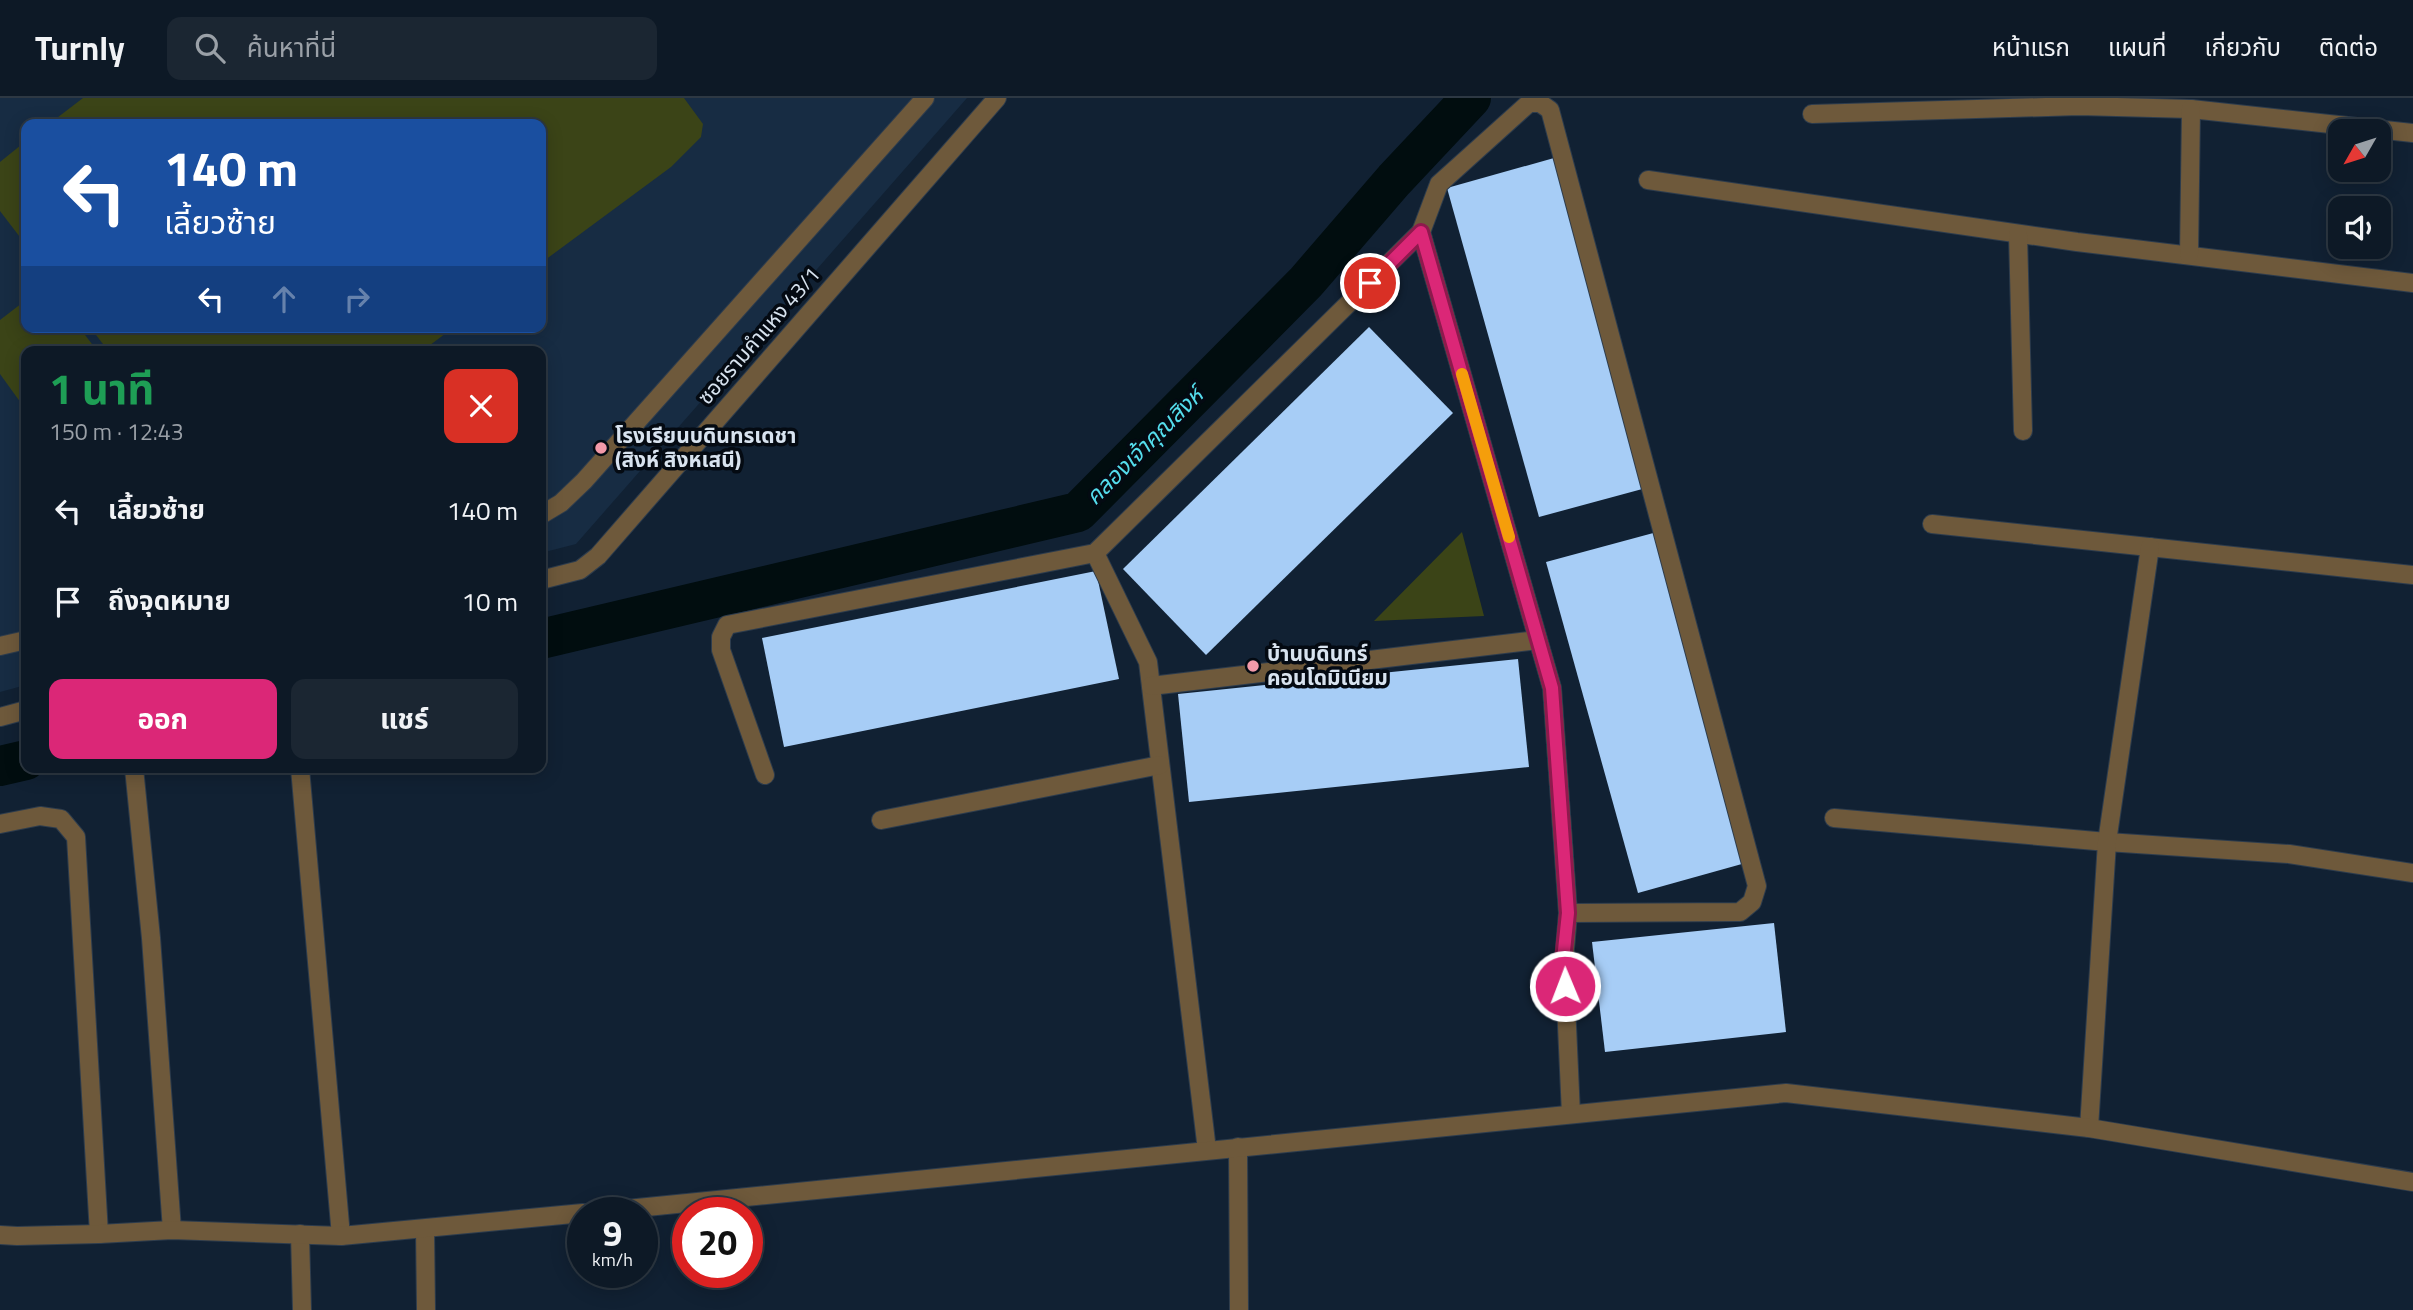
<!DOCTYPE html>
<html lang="th">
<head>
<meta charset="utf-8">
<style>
  :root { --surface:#0d1926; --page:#1b2632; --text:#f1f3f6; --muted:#9aa0a7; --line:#2d3843; --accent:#db2777 }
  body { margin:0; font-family:"Titillium Web","Noto Sans Thai",sans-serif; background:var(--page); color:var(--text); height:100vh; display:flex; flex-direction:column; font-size:26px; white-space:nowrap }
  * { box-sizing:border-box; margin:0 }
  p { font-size:23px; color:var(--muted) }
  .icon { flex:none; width:38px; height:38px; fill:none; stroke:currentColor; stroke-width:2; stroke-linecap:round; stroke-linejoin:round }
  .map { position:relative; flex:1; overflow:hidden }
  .side { position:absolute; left:21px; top:248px; width:525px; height:427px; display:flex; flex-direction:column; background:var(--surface); border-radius:14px; box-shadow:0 4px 18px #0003,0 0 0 2px var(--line) }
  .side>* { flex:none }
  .banner { position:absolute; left:21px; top:21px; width:525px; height:214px; border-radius:14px; box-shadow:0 4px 18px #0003,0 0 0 2px var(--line); background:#1a4fa0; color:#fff; overflow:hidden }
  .needle { width:46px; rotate:231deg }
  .tools { position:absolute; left:2328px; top:21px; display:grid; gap:14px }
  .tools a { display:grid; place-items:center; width:63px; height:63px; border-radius:14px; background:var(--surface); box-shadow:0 4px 18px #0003,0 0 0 2px var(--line); font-size:35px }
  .speed { position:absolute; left:567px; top:1099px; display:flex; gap:14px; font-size:35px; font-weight:700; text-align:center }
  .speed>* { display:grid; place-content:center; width:91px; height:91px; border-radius:50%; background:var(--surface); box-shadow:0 4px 18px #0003,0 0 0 2px var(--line); line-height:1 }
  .speed small { font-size:18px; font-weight:400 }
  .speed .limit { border:10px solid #d22; background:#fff; color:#111 }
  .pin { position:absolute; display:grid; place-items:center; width:60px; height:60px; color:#fff; margin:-30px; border:4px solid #fff; border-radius:50%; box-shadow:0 2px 7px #0007 }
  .me { position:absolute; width:77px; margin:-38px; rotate:359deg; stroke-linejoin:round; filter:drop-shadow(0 0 5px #0008) }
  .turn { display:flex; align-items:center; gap:24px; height:147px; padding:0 28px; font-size:32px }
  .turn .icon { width:91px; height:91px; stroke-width:2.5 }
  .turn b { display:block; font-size:49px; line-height:60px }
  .lanes { display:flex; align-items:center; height:66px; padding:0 28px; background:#0003; justify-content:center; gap:35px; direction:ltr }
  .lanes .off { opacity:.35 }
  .round { display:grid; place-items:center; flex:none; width:74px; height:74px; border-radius:14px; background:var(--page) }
  .head { display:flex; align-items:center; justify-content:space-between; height:119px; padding:0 28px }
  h1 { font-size:42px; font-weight:700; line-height:52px; color:#1e9e55 }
  .button { display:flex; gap:14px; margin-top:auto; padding:14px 28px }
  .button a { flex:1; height:80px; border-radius:14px; background:var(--accent); color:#fff; font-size:28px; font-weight:700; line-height:80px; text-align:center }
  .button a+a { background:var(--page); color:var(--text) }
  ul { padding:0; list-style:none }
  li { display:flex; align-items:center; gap:21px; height:91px; padding:0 28px }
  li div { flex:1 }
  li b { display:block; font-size:26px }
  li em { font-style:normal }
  header { display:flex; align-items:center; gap:42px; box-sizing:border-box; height:98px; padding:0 35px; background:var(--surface); border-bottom:2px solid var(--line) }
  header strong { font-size:33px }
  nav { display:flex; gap:38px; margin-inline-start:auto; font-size:24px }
  .search { width:490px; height:63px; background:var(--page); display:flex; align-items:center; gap:18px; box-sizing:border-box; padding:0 24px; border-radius:14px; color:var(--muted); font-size:26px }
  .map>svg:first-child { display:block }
  .built { fill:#172c43; fill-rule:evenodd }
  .green { fill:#3b4417 }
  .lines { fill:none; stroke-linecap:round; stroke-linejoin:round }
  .canal { stroke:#010d0f; stroke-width:40 }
  .building { fill:#a7cdf6 }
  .minor-casing { stroke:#2d3c4d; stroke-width:20 }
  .minor { stroke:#6e593b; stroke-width:18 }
  .route-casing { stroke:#8e194d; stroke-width:18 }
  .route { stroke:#db2777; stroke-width:12 }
  .slow { stroke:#f59e0b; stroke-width:12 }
  .poi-dot { fill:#f39aa9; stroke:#040a12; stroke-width:2.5 }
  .labels { text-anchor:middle; stroke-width:7; stroke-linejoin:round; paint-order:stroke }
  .street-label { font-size:21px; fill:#d8e3ef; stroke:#040a12 }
  .poi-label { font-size:21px; font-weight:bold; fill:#d8e3ef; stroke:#040a12; text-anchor:start }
  .water-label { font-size:23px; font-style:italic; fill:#54dcec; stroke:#040a12 }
</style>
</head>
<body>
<header>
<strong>Turnly</strong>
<div class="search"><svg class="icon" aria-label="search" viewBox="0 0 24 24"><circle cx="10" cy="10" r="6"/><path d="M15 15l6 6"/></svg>ค้นหาที่นี่</div>
<nav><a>หน้าแรก</a><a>แผนที่</a><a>เกี่ยวกับ</a><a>ติดต่อ</a></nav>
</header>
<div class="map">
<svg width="2413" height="1212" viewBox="0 0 2413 1212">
  <rect width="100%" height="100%" fill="#112133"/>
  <path class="built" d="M0,0H967L576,446L541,455V254H26V587L0,594ZM26,26H541V229H26Z"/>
  <g class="green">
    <polygon points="83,0 684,0 703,26 701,39 671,69 541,165 541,26 49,26"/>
    <polygon points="26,43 26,147 0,113 0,64"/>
    <polygon points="26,202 26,229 79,229 98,254 26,254 26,312 0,276 0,222"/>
    <polygon points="90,229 454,229 421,254 109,254"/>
    <polygon points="1462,434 1484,518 1374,523"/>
  </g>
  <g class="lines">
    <g class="canal">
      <polyline points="541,541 1078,414 1306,184 1394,82 1471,0"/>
      <polyline points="0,668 26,662"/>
    </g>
  </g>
  <g class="building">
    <polygon points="1554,60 1646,390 1539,419 1447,90"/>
    <polygon points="1369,229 1453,315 1206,557 1123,471"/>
    <polygon points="1657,434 1749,764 1638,795 1546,464"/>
    <polygon points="1096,473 1119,581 784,649 762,540"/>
    <polygon points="1518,561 1529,669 1189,704 1178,596"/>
    <polygon points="1774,825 1786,934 1605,954 1592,844"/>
  </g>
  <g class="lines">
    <g class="minor-casing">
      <g id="minor">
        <polyline points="1812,16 2079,8 2191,11 2413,35"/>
        <polyline points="1648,82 2077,144 2413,185"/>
        <polyline points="2018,136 2023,333"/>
        <polyline points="2189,157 2191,11"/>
        <polyline points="541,417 561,405 584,383 925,0"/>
        <polyline points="1932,426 2413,477"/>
        <polyline points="1095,455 1148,564 1207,1052"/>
        <polyline points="541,482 580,472 598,458 997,0"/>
        <polyline points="0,548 26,542"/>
        <polyline points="1151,588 1538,542"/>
        <polyline points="0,619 26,612"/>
        <polyline points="134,670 151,840 172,1132"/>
        <polyline points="300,670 341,1138"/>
        <polyline points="765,677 721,552 721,539 727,527 1095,455 1421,134"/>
        <polyline points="1834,720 2107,744 2289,756 2413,775"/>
        <polyline points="881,722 1160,667"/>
        <polyline points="0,726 40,718 61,721 76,739 99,1136"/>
        <polyline points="1568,815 1740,814 1752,804 1757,788 1550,12 1540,5 1529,5 1439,86 1421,134 1552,590 1568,815 1564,862 1571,1016"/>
        <polyline points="2089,1030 2107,744 2150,449"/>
        <polyline points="1238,1049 1239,1212"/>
        <polyline points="587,1115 1786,995 2089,1030 2413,1084"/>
        <polyline points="425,1131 426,1212"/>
        <polyline points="300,1136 302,1212"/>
        <polyline points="0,1137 17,1138 99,1136 172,1132 341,1138 583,1115"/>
      </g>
    </g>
    <use href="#minor" class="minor"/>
  </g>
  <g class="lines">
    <g class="route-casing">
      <polyline id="route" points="1370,185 1421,134 1552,590 1568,815 1563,862 1565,888"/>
    </g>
    <use href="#route" class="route"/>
    <polyline class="slow" points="1462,276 1509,439"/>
  </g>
  <g class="poi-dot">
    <circle cx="601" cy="350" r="7"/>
    <circle cx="1253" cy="568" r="7"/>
  </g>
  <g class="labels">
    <g class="street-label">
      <text transform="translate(759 238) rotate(-49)" y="7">ซอยรามคำแหง 43/1</text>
    </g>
    <g class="poi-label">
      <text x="615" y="345">โรงเรียนบดินทรเดชา<tspan x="615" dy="24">(สิงห์ สิงหเสนี)</tspan></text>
      <text x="1267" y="563">บ้านบดินทร์<tspan x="1267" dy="24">คอนโดมิเนียม</tspan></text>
    </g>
    <g class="water-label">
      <text transform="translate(1144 348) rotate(-45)" y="8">คลองเจ้าคุณสิงห์</text>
    </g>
  </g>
</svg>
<div class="tools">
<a><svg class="needle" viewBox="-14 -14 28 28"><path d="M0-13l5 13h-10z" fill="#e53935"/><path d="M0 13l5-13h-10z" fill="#9aa0a7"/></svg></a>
<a><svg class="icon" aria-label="sound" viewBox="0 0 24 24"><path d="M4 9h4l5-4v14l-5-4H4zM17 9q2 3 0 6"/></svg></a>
</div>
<div class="speed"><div>9<small>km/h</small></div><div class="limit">20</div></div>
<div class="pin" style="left:1370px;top:185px;background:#d93025"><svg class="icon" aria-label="arrive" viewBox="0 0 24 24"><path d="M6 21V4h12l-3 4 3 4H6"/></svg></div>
<svg class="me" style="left:1565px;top:888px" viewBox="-20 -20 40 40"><circle r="17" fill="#db2777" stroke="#fff" stroke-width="3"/><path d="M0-11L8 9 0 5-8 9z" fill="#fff"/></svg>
<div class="banner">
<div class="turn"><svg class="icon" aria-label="left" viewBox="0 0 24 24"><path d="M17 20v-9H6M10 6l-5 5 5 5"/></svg><div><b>140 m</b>เลี้ยวซ้าย</div></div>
<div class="lanes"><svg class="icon" aria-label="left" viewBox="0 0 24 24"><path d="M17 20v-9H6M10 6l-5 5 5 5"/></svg><svg class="icon off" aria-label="ahead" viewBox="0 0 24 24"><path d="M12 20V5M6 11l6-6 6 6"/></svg><svg class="icon off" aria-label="right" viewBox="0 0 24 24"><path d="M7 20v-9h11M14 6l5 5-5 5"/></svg></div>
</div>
<section class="side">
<div class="head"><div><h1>1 นาที</h1><p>150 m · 12:43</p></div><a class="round" style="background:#d93025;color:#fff"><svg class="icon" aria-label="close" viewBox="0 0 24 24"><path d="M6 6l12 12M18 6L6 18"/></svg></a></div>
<ul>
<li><svg class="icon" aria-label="left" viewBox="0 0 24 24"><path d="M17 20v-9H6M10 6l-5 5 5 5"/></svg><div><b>เลี้ยวซ้าย</b></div><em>140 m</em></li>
<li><svg class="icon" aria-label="arrive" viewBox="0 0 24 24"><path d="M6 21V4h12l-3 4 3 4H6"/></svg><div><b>ถึงจุดหมาย</b></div><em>10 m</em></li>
</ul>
<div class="button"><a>ออก</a><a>แชร์</a></div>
</section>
</div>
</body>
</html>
